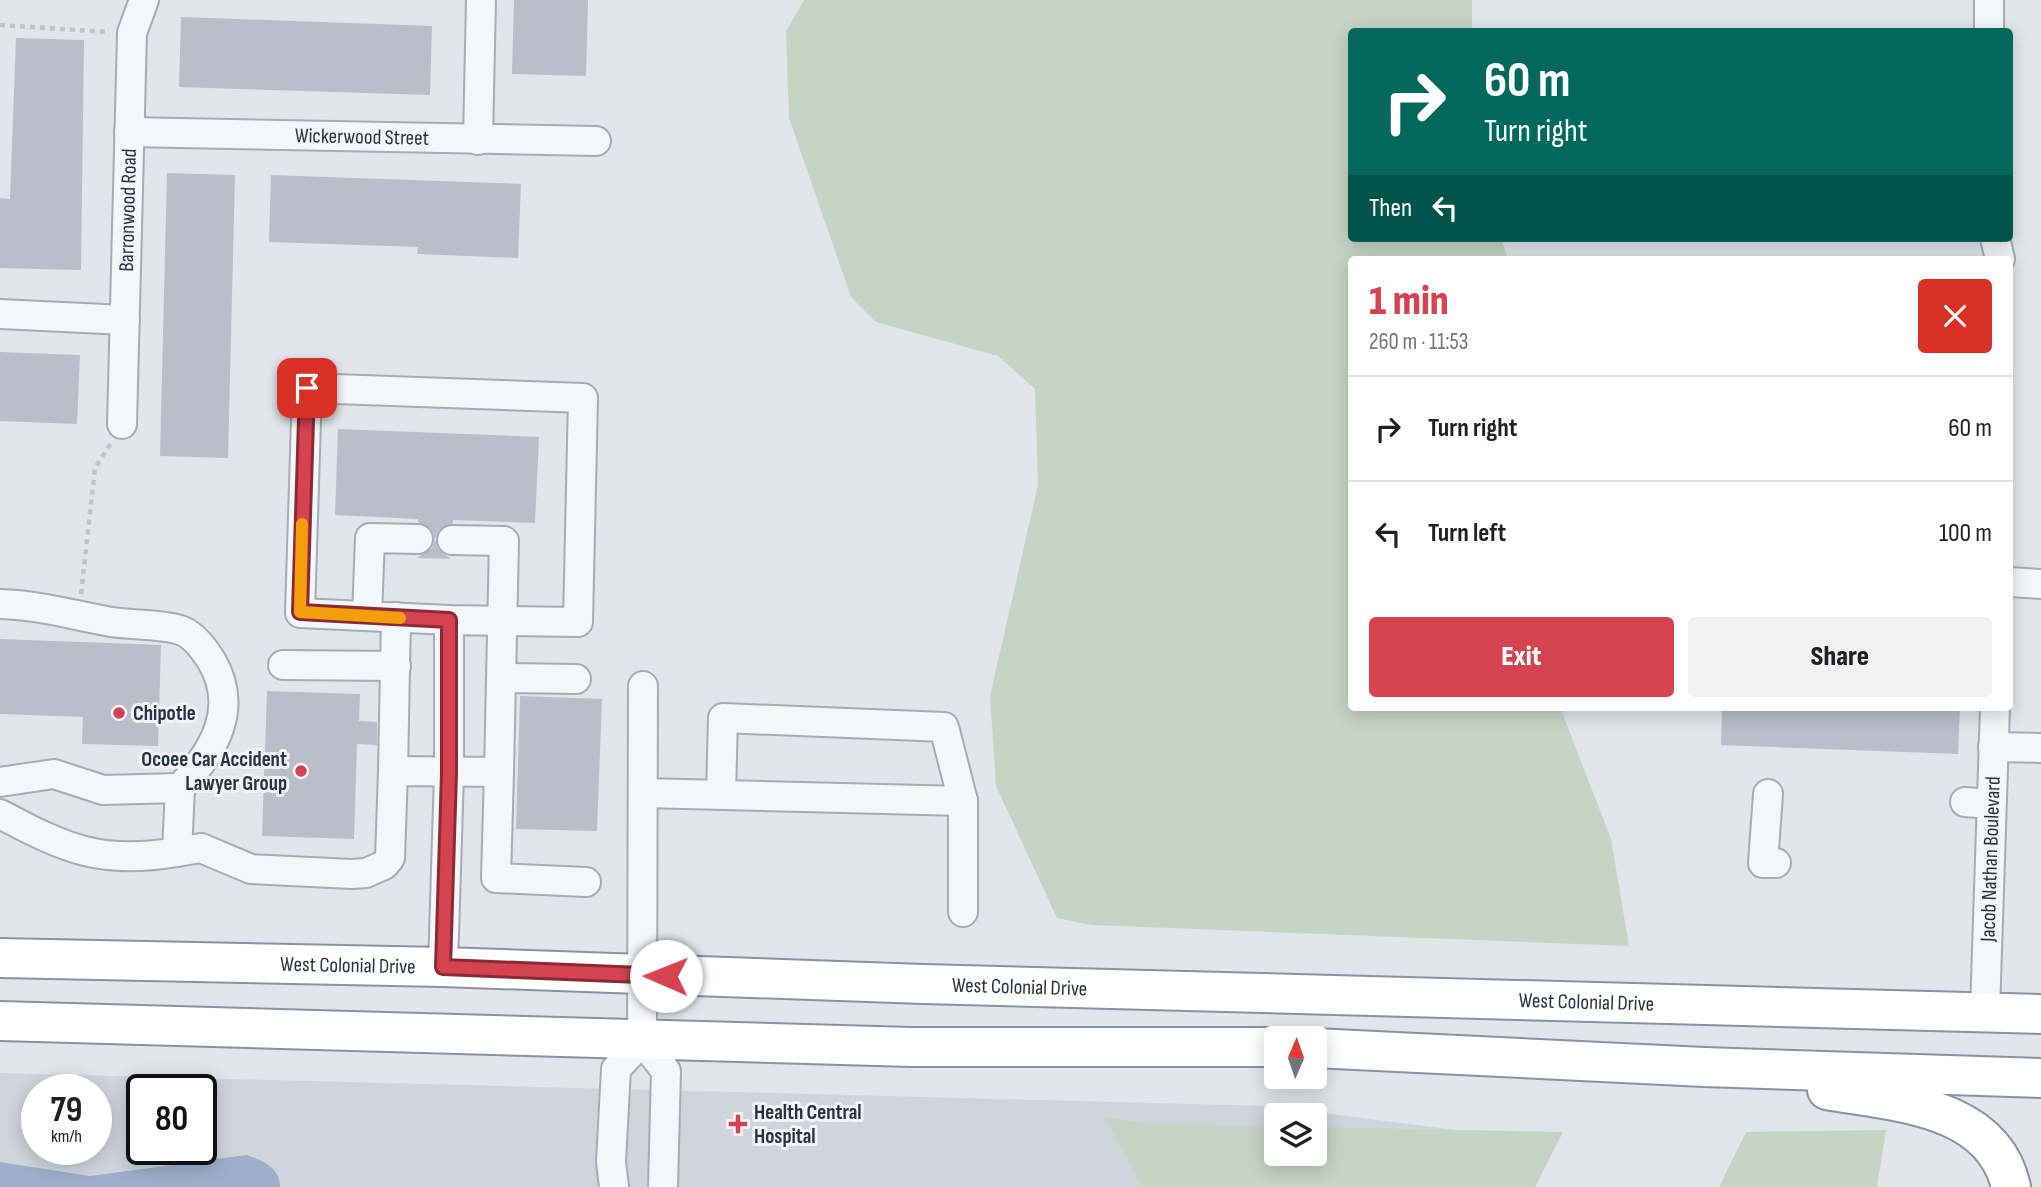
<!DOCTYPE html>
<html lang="en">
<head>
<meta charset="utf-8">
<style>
  :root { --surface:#fff; --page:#f2f2f2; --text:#202124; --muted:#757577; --line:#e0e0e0; --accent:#d54250 }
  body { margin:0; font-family:"Sofia Sans Condensed",sans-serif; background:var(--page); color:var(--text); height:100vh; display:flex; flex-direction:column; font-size:26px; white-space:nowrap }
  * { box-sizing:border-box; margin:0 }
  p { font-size:23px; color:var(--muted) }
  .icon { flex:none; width:38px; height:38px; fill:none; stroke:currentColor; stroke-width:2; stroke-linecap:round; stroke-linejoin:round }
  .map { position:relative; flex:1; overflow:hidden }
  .sheet { position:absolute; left:1348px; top:256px; width:665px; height:455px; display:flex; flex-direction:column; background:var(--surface); border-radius:7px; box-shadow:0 4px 18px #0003 }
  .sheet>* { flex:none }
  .guide { position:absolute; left:1348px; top:28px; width:665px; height:214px; border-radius:7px; box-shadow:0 4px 18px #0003; background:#00695c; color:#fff; overflow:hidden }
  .needle { width:46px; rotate:2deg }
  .controls { position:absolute; left:1264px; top:1026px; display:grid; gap:14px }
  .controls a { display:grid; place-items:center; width:63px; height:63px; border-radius:7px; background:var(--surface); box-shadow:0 4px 18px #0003; font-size:35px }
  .speed { position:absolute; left:21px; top:1074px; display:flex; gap:14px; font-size:35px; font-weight:700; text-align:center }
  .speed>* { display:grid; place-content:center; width:91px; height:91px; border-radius:50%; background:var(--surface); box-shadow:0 4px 18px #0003; line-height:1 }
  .speed small { font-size:18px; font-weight:400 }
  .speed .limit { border:4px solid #111; border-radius:10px; background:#fff; color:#111 }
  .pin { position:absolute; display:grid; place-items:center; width:60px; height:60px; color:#fff; margin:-30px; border-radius:14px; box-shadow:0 4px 10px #0006 }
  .me { position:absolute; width:77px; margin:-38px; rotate:271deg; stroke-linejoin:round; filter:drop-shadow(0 0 5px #0008) }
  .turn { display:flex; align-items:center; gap:24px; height:147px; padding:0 21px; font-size:32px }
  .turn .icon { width:91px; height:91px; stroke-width:2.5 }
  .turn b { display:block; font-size:49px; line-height:60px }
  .then { display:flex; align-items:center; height:66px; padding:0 21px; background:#0003; gap:14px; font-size:26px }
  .round { display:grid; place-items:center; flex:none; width:74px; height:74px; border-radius:7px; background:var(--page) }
  .headline { display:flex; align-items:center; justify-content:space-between; height:119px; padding:0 21px }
  h1 { font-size:42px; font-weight:800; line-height:52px; color:var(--accent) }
  .action { display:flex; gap:14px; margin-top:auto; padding:14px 21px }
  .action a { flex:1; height:80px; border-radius:7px; background:var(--accent); color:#fff; font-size:28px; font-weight:800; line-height:80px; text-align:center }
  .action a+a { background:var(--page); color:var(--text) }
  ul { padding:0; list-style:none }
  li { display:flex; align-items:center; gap:21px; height:105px; padding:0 21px; border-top:2px solid var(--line) }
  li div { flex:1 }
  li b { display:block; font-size:26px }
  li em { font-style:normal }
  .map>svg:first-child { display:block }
  .built { fill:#d0d4dd; fill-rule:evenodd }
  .green { fill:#c6d5c3 }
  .water { fill:#9cb0cd }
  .building { fill:#b9bec9 }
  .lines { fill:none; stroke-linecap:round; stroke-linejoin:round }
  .minor-casing { stroke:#a7abb6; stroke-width:32 }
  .highway-casing { stroke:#8991a3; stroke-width:42 }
  .path { stroke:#c0c3ca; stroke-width:4.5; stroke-dasharray:5 5; stroke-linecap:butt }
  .minor { stroke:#f5f6f9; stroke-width:28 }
  .highway { stroke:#fff; stroke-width:38 }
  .route-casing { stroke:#8a2b34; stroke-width:18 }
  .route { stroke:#d54250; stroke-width:12 }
  .slow { stroke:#f59e0b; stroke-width:12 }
  .poi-dot { fill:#d54250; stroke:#f2f4f8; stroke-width:2.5 }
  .labels { text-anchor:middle; stroke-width:6; stroke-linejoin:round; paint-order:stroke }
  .street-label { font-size:21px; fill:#293144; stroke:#f2f4f8 }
  .poi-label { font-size:21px; font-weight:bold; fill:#293144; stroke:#f2f4f8; text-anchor:start }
</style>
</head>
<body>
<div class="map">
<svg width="2041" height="1187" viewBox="0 0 2041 1187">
  <rect width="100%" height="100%" fill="#e2e5eb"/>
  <path class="built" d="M0,1073L1269,1106L1479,1133L1477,1187H0ZM37,1090H96V1150H37ZM142,1090H201V1150H142ZM1276,1115H1314V1153H1276Z"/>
  <g class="green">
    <polygon points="804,0 1472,0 1472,31 1351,32 1351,238 1501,238 1508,259 1351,259 1351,707 1560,707 1611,839 1629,946 1091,925 1057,918 996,786 990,696 1038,485 1035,389 998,356 876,322 851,297 789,118 786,31"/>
    <polygon points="1105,1118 1160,1124 1276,1126 1276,1153 1314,1153 1314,1127 1563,1132 1535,1187 1142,1187"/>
    <polygon points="1886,1130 1877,1187 1719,1187 1746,1132"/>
  </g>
  <path class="water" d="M247,1155C263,1161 280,1167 280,1187H0V1162L90,1176Z"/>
  <g class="building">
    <polygon points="514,0 588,0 586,76 512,74"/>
    <polygon points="181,17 432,26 430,95 179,87"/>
    <polygon points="16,38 84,40 81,270 0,268 0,198 10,199"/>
    <polygon points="167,173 235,175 228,458 160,456"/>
    <polygon points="271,175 521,184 518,258 417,254 418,247 269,242"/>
    <polygon points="0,352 80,355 77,424 0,421"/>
    <polygon points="338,429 539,437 535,523 453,520 453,523 438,531 435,539 438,549 451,559 417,558 432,548 435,540 432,530 418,522 418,519 335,515"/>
    <polygon points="0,639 161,645 158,746 82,744 83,717 0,714"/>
    <polygon points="267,691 360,694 359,721 377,722 377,745 357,744 354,839 262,836"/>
    <polygon points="520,696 602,699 597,831 516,829"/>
    <polygon points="1722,707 1960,707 1958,754 1721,745"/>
  </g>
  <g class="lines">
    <g class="minor-casing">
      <g id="minor">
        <polyline points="1989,0 1989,32"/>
        <path id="s1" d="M129,132L596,141"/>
        <polyline points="478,140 481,0"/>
        <polyline points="1995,238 2000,259"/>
        <polyline points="0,314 125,320"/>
        <path id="s2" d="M122,424L132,33L144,0"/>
        <polyline points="2009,582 2041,584"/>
        <path d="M0,604C37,605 69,614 106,621C130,626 157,623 180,630C193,634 204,649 211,660C240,708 214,751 180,788"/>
        <polyline points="367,616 370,538 418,539"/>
        <polyline points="283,665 396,666"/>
        <polyline points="501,678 576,679"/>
        <polyline points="643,686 642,1041 666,1071 663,1187"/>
        <polyline points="1993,747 2041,748"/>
        <polyline points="393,771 396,617"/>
        <polyline points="499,772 496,878 586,882"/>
        <path d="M0,782L54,774L103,790L180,788L177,852C101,865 66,849 0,814"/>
        <polyline points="643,793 963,801"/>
        <polyline points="721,794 723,718 944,727 963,801 963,912"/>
        <polyline points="1768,794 1763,863 1776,863"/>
        <polyline points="1965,802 1991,804"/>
        <polyline points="177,852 201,848 251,869 352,874 366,873 384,865 390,858 393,771 499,772 504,541 452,540"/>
        <polyline points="443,967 449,773 449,620 300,613 307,388 583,398 578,622 449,620"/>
        <path id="s3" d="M1985,1011L1995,707"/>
        <polyline points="614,1187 611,1162 616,1069 642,1041"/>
      </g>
    </g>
    <g class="highway-casing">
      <g id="highway">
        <path id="s4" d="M0,958L443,967L923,984L2041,1014"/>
        <polyline points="0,1021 911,1047 1276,1047"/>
        <polyline points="1314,1048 1704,1067 2041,1078"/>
        <path d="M1827,1090C1894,1102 1993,1105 2011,1187"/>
      </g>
    </g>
    <g class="path">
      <polyline points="0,25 107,32"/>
      <polyline points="81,594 95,468 111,443"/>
    </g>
    <use href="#minor" class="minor"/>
    <use href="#highway" class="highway"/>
  </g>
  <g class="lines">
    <g class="route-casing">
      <polyline id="route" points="307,388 300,612 449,620 449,773 443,967 666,976"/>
    </g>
    <use href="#route" class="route"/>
    <polyline class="slow" points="302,524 300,612 400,618"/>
  </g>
  <g class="poi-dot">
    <circle cx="119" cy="713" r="7"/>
    <circle cx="301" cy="771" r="7"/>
    <path d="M734.5 1113.5h7v7h7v7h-7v7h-7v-7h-7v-7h7z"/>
  </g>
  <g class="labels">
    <g class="street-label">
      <text dy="7" stroke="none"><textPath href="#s1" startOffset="233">Wickerwood Street</textPath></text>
      <text dy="7" stroke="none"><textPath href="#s2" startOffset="214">Barronwood Road</textPath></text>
      <text dy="7" stroke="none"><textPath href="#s3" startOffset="152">Jacob Nathan Boulevard</textPath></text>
      <text dy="7" stroke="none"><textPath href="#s4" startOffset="348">West Colonial Drive</textPath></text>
      <text dy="7" stroke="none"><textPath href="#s4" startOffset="1020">West Colonial Drive</textPath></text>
      <text dy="7" stroke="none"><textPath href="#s4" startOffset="1587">West Colonial Drive</textPath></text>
    </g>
    <g class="poi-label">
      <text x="133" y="720">Chipotle</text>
      <text x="287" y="766" text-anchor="end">Ocoee Car Accident<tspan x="287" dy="24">Lawyer Group</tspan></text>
      <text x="754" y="1119">Health Central<tspan x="754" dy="24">Hospital</tspan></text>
    </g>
  </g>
</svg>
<div class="controls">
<a><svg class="needle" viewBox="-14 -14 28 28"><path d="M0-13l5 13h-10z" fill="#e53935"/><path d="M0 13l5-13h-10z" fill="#757577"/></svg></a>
<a><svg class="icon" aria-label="layers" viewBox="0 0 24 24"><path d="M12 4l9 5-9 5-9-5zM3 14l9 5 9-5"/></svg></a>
</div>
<div class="speed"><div>79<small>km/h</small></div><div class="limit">80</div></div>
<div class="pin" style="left:307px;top:388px;background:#d93025"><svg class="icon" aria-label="arrive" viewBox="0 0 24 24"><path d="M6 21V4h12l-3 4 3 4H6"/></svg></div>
<svg class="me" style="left:666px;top:976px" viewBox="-20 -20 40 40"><circle r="19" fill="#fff"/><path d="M0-13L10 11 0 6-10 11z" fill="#d54250"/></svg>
<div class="guide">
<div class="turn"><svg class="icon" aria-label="right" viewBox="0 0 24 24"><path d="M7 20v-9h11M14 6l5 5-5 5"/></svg><div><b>60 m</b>Turn right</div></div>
<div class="then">Then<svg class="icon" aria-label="left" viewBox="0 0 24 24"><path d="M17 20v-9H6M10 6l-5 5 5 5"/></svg></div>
</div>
<section class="sheet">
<div class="headline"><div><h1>1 min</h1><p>260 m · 11:53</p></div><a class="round" style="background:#d93025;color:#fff"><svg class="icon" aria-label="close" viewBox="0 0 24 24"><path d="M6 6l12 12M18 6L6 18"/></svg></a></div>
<ul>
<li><svg class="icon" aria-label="right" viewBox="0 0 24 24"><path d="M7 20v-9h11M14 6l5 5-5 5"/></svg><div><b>Turn right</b></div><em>60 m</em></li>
<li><svg class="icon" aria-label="left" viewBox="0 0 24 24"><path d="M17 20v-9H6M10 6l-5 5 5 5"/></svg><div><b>Turn left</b></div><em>100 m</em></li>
</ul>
<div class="action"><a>Exit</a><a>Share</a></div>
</section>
</div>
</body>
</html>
